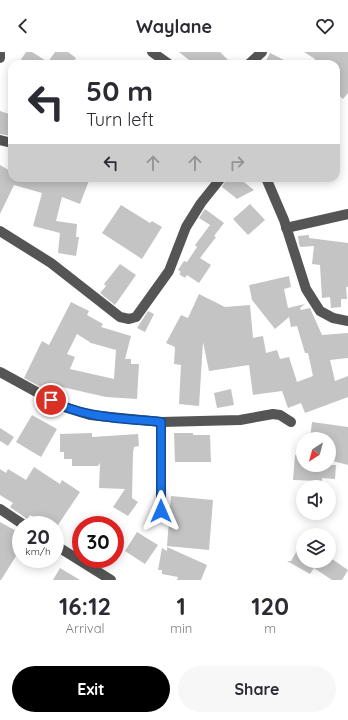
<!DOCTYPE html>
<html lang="en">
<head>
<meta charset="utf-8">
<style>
  :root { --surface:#fff; --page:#f7f7f7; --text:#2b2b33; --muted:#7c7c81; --accent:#000 }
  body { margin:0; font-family:Quicksand,sans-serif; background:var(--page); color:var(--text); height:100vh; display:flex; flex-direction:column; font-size:15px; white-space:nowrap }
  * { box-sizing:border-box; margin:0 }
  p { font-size:13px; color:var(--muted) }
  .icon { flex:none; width:22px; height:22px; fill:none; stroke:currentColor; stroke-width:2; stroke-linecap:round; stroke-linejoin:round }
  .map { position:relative; height:528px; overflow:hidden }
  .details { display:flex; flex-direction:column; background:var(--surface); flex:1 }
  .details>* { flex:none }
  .guide { position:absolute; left:8px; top:8px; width:332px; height:122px; border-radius:12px; box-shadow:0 2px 10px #0003; background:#fff; color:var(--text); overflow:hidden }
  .needle { width:26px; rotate:216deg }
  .controls { position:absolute; left:296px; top:380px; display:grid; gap:8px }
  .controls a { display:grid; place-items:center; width:40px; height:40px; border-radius:50%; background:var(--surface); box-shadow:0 2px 10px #0003; font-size:20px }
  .speed { position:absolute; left:12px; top:464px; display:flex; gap:8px; font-size:20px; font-weight:700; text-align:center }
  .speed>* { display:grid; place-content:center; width:52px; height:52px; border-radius:50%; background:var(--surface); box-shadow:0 2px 10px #0003; line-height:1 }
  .speed small { font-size:10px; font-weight:400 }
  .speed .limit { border:6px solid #d22; background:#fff; color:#111 }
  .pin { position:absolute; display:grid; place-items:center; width:34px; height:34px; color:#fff; margin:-17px; border:2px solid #fff; border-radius:50%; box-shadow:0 1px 4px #0007 }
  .me { position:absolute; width:44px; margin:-22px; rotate:0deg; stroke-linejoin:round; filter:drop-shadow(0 0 3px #0008) }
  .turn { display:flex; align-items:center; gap:14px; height:84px; padding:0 12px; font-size:18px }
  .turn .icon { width:52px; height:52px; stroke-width:2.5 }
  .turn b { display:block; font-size:28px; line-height:34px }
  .lanes { display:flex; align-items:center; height:38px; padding:0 12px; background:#0003; justify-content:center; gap:20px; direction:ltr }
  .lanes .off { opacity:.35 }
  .eta { display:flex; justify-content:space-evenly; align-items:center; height:68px; text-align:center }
  .eta b { font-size:24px; font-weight:700; line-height:28px }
  .primary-button { display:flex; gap:8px; margin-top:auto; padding:8px 12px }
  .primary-button a { flex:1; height:46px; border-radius:24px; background:var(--accent); color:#fff; font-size:16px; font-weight:700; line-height:46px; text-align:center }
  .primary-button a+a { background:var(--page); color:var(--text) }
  header { display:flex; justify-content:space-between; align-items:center; height:52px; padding:0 12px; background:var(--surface); font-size:18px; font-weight:700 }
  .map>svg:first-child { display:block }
  .building { fill:#c4c4c4; fill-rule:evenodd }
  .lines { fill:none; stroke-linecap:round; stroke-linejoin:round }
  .minor { stroke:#555; stroke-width:10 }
  .route-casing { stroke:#114b97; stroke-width:10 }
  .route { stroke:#1a73e8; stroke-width:7 }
</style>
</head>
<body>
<header><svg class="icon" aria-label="back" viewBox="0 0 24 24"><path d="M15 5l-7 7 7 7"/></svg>Waylane<svg class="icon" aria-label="heart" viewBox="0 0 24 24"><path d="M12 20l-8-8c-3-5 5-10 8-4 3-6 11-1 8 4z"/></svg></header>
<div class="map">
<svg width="348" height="528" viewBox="0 0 348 528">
  <rect width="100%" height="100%" fill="#fff"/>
  <g class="building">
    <polygon points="26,0 32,0 48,10 55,0 68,0 76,6 72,12 18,12"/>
    <polygon points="179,0 220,0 232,12 194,12"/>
    <polygon points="304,0 348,0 348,41 343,47 336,41 336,12 311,12 315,7"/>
    <polygon points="270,1 292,12 272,12 266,9"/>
    <polygon points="0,59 12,63 12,84 0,82"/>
    <polygon points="0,113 12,120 12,126 90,126 80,152 62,145 56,169 77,172 76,185 79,185 76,204 58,201 60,181 33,174 42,141 14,133 0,162"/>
    <polygon points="227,126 239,126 254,138 237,147 222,135"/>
    <polygon points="250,152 265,168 248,183 233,167"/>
    <polygon points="121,153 150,171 152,169 162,175 142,207 102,181"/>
    <polygon points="205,157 224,171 214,184 216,185 200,206 211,213 199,231 187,223 185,226 179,222 181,220 178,218 184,209 187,210 197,195 195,193 210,173 199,166"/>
    <polygon points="309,183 309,186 348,191 348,235 346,235 347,247 341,247 341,255 331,256 330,245 322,246 320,213 312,212 314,194 300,195 299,192 298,184"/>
    <polygon points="120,212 136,223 115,253 100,241 106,234 104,232"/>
    <polygon points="289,224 291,235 284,237 288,256 305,252 300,256 301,258 310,256 322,283 348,281 348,306 330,308 335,329 348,324 348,345 305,361 301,351 288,356 282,339 253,343 249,313 209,319 203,290 199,354 179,352 181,313 174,312 175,295 166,291 181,263 188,266 199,242 225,255 250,253 253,286 263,284 266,301 277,298 280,307 289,305 297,330 313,324 308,301 305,301 297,274 291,275 289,265 275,277 252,248 249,233"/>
    <path d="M71,250L89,259L87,263L103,272L101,275L131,284L125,307H131V312H139L137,347L106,345L62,335L57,344L24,326L42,289L49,293ZM77,282L91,291L116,298L114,327L70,317L75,305L67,302Z"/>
    <polygon points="148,259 154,262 145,280 137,276"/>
    <polygon points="231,337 234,353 217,356 214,341"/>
    <polygon points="32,363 57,377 41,405 16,390"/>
    <polygon points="312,370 348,375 348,413 329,408 329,387 310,387"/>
    <polygon points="0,376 14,385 8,394 0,389"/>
    <polygon points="92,381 92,385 138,382 139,394 134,395 133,401 132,446 138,450 128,464 113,455 125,437 99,436 100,411 98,414 72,414 72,407 64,407 64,400 60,400 60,382"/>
    <polygon points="174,381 193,381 193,383 210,383 211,410 175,410"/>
    <polygon points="295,403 303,404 303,413 336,413 335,427 322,426 322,429 293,428"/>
    <polygon points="34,415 60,432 62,428 80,440 58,473 46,473 30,463 27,467 10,455 13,451 0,443 0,417 6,421 8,417 26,428"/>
    <polygon points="171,444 213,448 209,498 167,494"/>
    <polygon points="0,470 18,480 15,484 21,487 21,496 1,528 0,528"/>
    <polygon points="137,480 158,493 145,512 125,499"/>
    <polygon points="303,488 303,509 330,509 332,507 348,518 342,528 332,528 314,516 310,522 287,509 291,509"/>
    <polygon points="167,495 207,513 201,528 177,528 178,525 162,522 162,518 158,518 162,496 167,499"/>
    <polygon points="60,516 80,528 53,528"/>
  </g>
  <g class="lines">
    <g class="minor">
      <polyline points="152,0 169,12"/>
      <polyline points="0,2 0,6"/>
      <polyline points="249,12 262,0"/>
      <polyline points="0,88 12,91"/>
      <polyline points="266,126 284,168 306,237 320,259 333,266 348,269"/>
      <polyline points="286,176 348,162"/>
      <polyline points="0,179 51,211 120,265 129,267 136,265 169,219 186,175 201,151 221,126"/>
      <polyline points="0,320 64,355 90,363 161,370 240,368 273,362 280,363 291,370"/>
      <polyline points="0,457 24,473"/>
      <polyline points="161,459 161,370"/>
      <polyline points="55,493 111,528"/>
    </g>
  </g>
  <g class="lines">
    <g class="route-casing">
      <path id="route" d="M51,348C84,367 124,366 161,370V459"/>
    </g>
    <use href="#route" class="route"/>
  </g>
</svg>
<div class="controls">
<a><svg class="needle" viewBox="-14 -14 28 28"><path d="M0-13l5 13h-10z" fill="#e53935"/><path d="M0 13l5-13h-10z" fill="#7c7c81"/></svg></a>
<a><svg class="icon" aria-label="sound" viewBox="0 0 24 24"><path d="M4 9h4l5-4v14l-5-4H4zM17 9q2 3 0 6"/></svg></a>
<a><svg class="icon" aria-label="layers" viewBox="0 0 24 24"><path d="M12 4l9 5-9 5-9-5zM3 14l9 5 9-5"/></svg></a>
</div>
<div class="speed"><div>20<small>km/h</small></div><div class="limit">30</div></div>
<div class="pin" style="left:51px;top:348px;background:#d93025"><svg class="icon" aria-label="arrive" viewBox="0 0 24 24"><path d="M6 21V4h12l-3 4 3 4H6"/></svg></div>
<svg class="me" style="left:161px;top:459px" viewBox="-20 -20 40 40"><path d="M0-17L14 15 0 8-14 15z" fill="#1a73e8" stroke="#fff" stroke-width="4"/></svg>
<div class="guide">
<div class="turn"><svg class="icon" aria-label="left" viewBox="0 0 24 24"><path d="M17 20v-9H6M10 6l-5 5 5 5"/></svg><div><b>50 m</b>Turn left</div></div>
<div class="lanes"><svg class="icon" aria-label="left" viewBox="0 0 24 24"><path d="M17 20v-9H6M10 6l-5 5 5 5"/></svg><svg class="icon off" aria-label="ahead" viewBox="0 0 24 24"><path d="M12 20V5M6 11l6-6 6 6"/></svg><svg class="icon off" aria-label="ahead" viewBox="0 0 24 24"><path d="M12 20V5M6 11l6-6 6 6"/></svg><svg class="icon off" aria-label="right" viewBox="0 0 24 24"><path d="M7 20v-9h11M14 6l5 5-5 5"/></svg></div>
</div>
</div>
<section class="details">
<div class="eta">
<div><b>16:12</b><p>Arrival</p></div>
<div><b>1</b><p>min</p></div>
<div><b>120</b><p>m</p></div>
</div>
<div class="primary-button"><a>Exit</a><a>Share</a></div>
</section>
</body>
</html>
